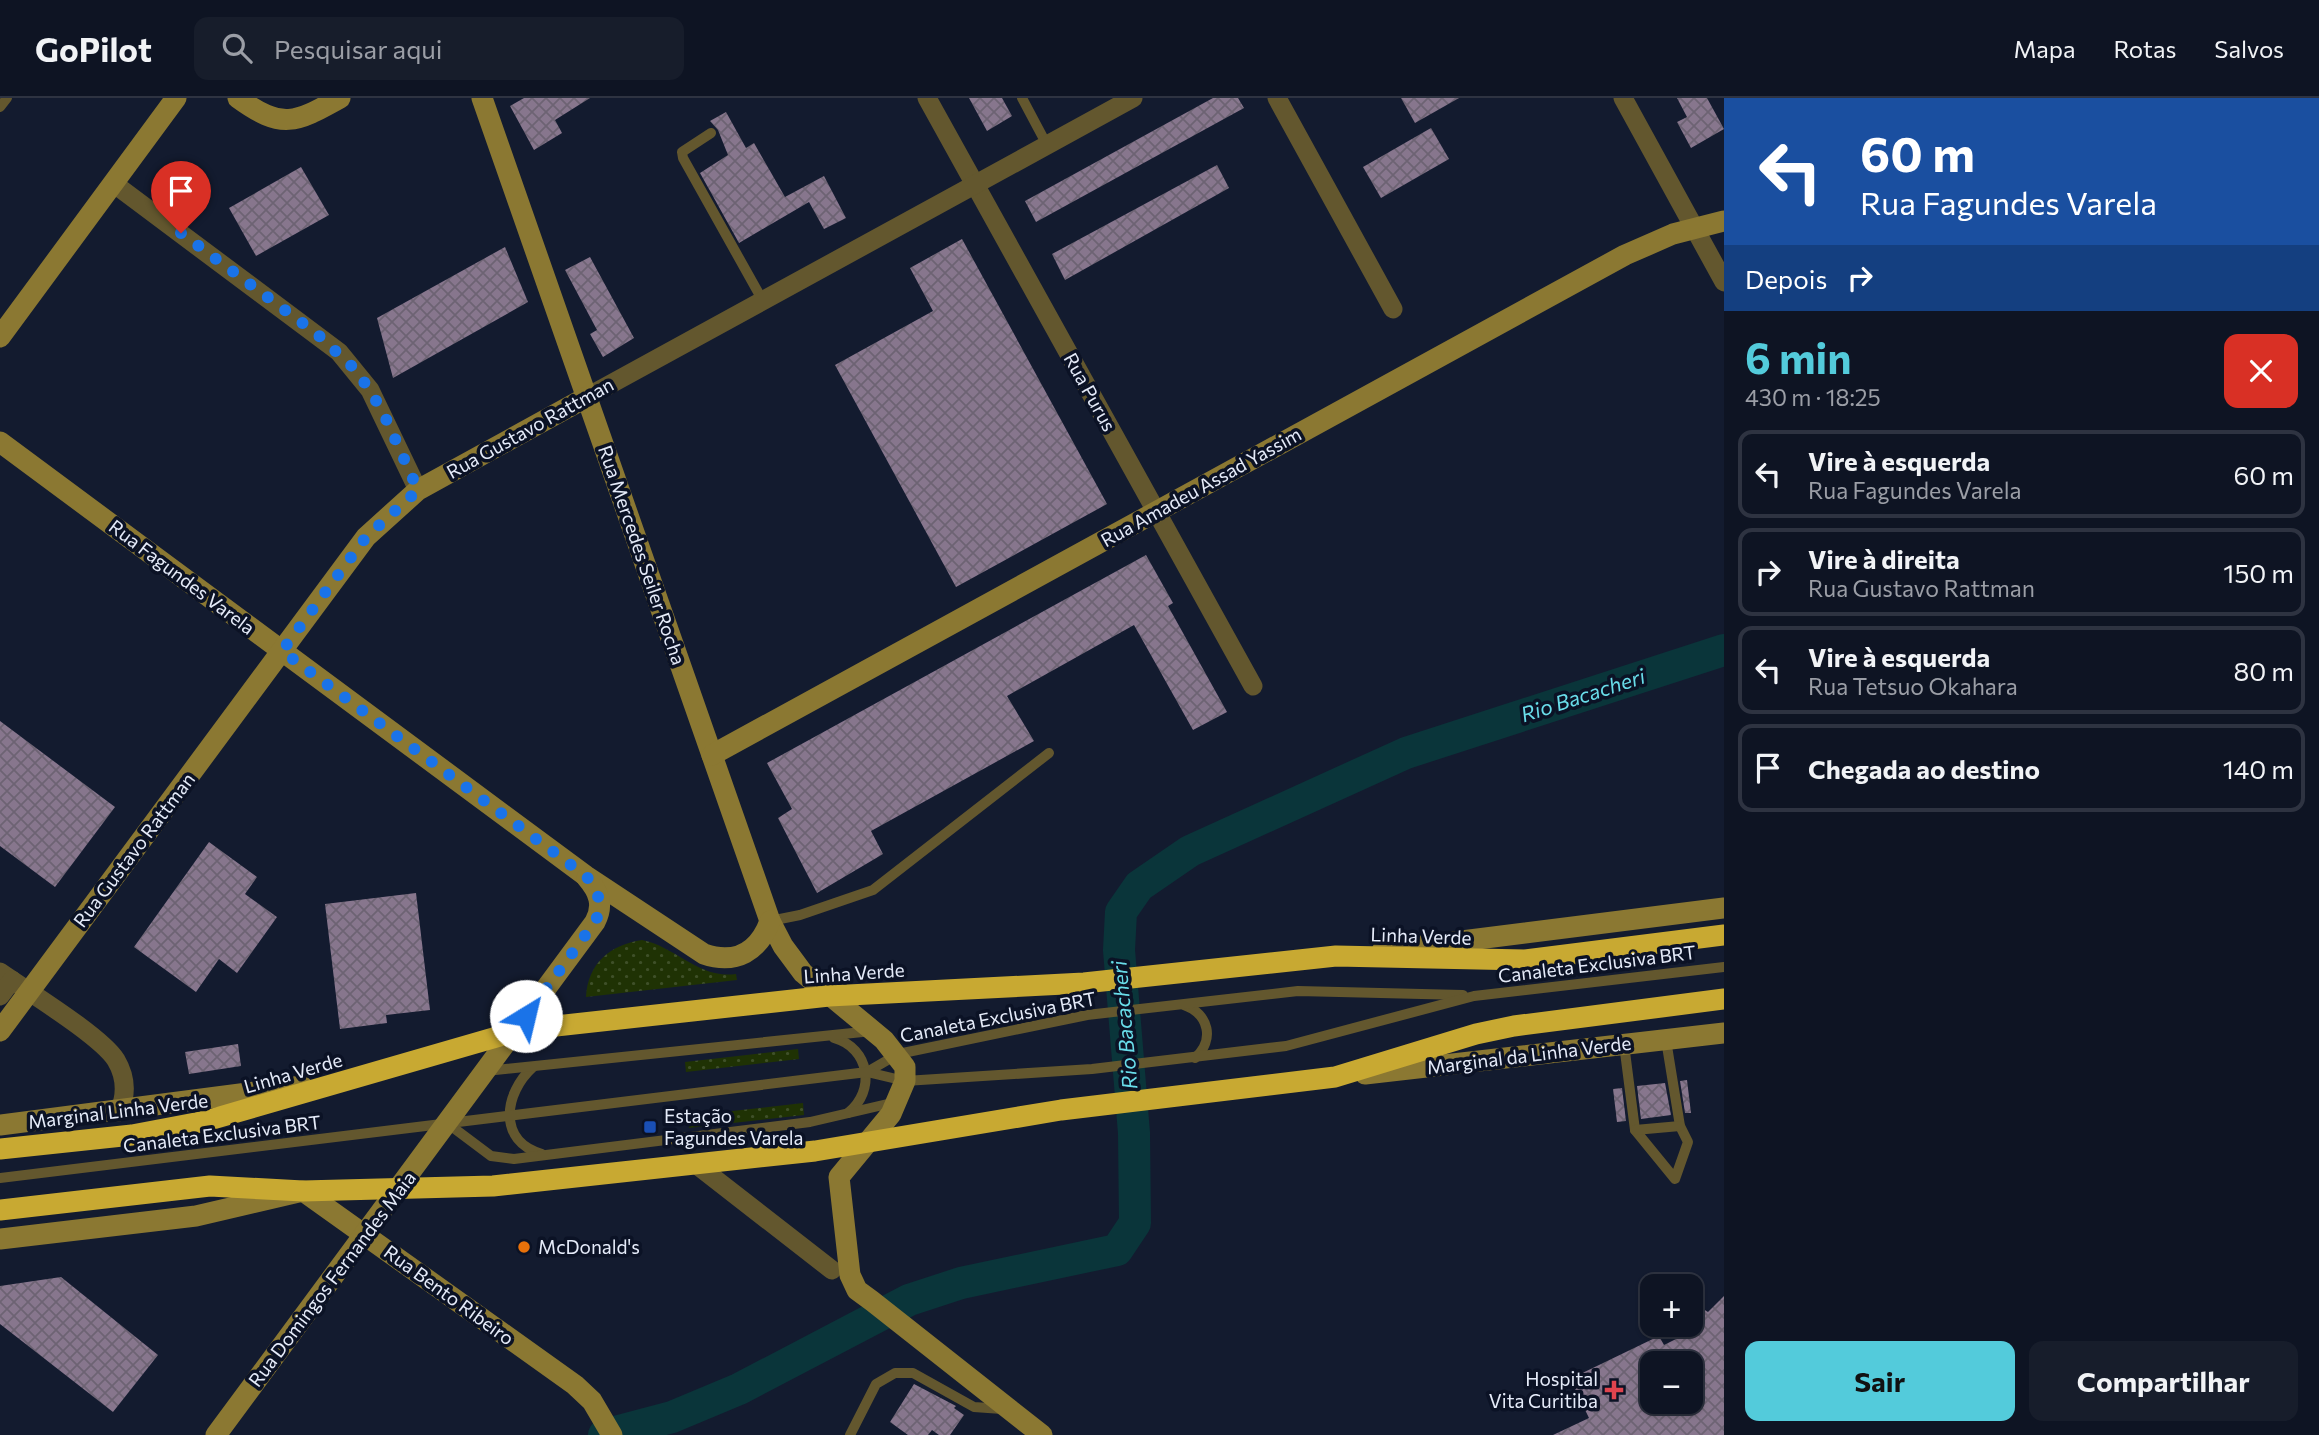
<!DOCTYPE html>
<html lang="pt">
<head>
<meta charset="utf-8">
<style>
  :root { --surface:#0e1423; --page:#171d2b; --text:#f1f3f6; --muted:#9b9ea6; --line:#2e3341; --accent:#53cbdb }
  body { margin:0; font-family:Commissioner,sans-serif; background:var(--page); color:var(--text); height:100vh; display:flex; flex-direction:column; font-size:26px; white-space:nowrap }
  * { box-sizing:border-box; margin:0 }
  p { font-size:23px; color:var(--muted) }
  .icon { flex:none; width:38px; height:38px; fill:none; stroke:currentColor; stroke-width:2; stroke-linecap:round; stroke-linejoin:round }
  .map { position:relative; flex:1; overflow:hidden }
  .drawer { display:flex; flex-direction:column; background:var(--surface); width:595px }
  .drawer>* { flex:none }
  .banner { background:#1a4fa0; color:#fff; overflow:hidden }
  .fabs { position:absolute; left:1640px; top:1176px; display:grid; gap:14px }
  .fabs a { display:grid; place-items:center; width:63px; height:63px; border-radius:14px; background:var(--surface); box-shadow:0 2px 5px #0004,0 0 0 2px var(--line); font-size:35px }
  .pin { position:absolute; display:grid; place-items:center; width:60px; height:60px; color:#fff; margin:-72px -30px; border-radius:50% 50% 50% 0; rotate:-45deg; box-shadow:0 0 7px #0007 }
  .pin .icon { rotate:45deg }
  .me { position:absolute; width:77px; margin:-38px; rotate:36deg; stroke-linejoin:round; filter:drop-shadow(0 0 5px #0008) }
  .turn { display:flex; align-items:center; gap:24px; height:147px; padding:0 21px; font-size:32px }
  .turn .icon { width:91px; height:91px; stroke-width:2.5 }
  .turn b { display:block; font-size:49px; line-height:60px }
  .then { display:flex; align-items:center; height:66px; padding:0 21px; background:#0003; gap:14px; font-size:26px }
  .round { display:grid; place-items:center; flex:none; width:74px; height:74px; border-radius:14px; background:var(--page) }
  .summary { display:flex; align-items:center; justify-content:space-between; height:119px; padding:0 21px }
  h1 { font-size:42px; font-weight:700; line-height:52px; color:var(--accent) }
  .button { display:flex; gap:14px; margin-top:auto; padding:14px 21px }
  .button a { flex:1; height:80px; border-radius:14px; background:var(--accent); color:#111; font-size:28px; font-weight:700; line-height:80px; text-align:center }
  .button a+a { background:var(--page); color:var(--text) }
  ul { padding:0; list-style:none }
  li { display:flex; align-items:center; gap:21px; height:88px; margin:0 14px 10px; padding:0 7px; border:4px solid var(--line); border-radius:14px }
  li div { flex:1 }
  li b { display:block; font-size:26px }
  li em { font-style:normal }
  header { display:flex; align-items:center; gap:42px; box-sizing:border-box; height:98px; padding:0 35px; background:var(--surface); border-bottom:2px solid var(--line) }
  header strong { font-size:33px }
  nav { display:flex; gap:38px; margin-inline-start:auto; font-size:24px }
  .search { width:490px; height:63px; background:var(--page); display:flex; align-items:center; gap:18px; box-sizing:border-box; padding:0 24px; border-radius:14px; color:var(--muted); font-size:26px }
  main { display:flex; flex:1; min-height:0 }
  .map>svg:first-child { display:block }
  .grass { fill:url(#grass-dots) }
  .lines { fill:none; stroke-linecap:round; stroke-linejoin:round }
  .river { stroke:#0a353a; stroke-width:32 }
  .building { fill:url(#building-cross-hatch); fill-rule:evenodd }
  .lane { stroke:#63572e; stroke-width:10 }
  .street { stroke:#63572e; stroke-width:19 }
  .secondary { stroke:#8b7832; stroke-width:21 }
  .highway { stroke:#c8a932; stroke-width:21 }
  .route { stroke:#1a73e8; stroke-width:12; stroke-dasharray:0 21.6 }
  .transit-dot { fill:#1a4fb4; stroke:#0b1225; stroke-width:2.5 }
  .food-dot { fill:#e8710a; stroke:#0b1225; stroke-width:2.5 }
  .health-dot { fill:#e0444e; stroke:#0b1225; stroke-width:2.5 }
  .labels { text-anchor:middle; stroke-width:7; stroke-linejoin:round; paint-order:stroke }
  .street-label { font-size:19px; fill:#e5ebf9; stroke:#0b1225 }
  .poi-label { font-size:19px; fill:#e5ebf9; stroke:#0b1225; text-anchor:start }
  .water-label { font-size:21px; font-style:italic; fill:#69ddea; stroke:#0b1225 }
</style>
</head>
<body>
<header>
<strong>GoPilot</strong>
<div class="search"><svg class="icon" aria-label="search" viewBox="0 0 24 24"><circle cx="10" cy="10" r="6"/><path d="M15 15l6 6"/></svg>Pesquisar aqui</div>
<nav><a>Mapa</a><a>Rotas</a><a>Salvos</a></nav>
</header>
<main>
<div class="map">
<svg width="1724" height="1337" viewBox="0 0 1724 1337">
  <defs>
    <pattern id="grass-dots" width="8" height="8" patternUnits="userSpaceOnUse" patternTransform="scale(1.75)"><rect width="8" height="8" fill="#1f3204"/><path d="M2 2h.1M6 6h.1" fill="none" stroke="#3f5029" stroke-width="1.8" stroke-linecap="round"/></pattern>
    <pattern id="building-cross-hatch" width="8" height="8" patternUnits="userSpaceOnUse" patternTransform="scale(1.75)"><rect width="8" height="8" fill="#87768d"/><path d="M0 0l8 8M0 8l8-8" fill="none" stroke="#6d6373"/></pattern>
  </defs>
  <rect width="100%" height="100%" fill="#131b2f"/>
  <g class="grass">
    <path d="M642,842C677,849 698,881 736,876L737,882L586,899C588,865 610,847 642,842Z"/>
    <polygon points="798,951 799,961 686,974 685,964"/>
    <polygon points="803,1005 804,1017 689,1030 688,1018"/>
  </g>
  <g class="lines">
    <polyline class="river" points="604,1337 672,1319 739,1291 909,1202 961,1185 1117,1152 1135,1125 1134,1035 1119,852 1121,814 1139,788 1190,753 1406,655 1724,552"/>
  </g>
  <g class="building">
    <polygon points="524,0 590,0 555,22 562,35 534,52 510,8"/>
    <polygon points="969,0 1002,0 1012,18 987,33"/>
    <polygon points="1213,0 1238,0 1244,10 1036,124 1025,103"/>
    <polygon points="1401,0 1459,0 1415,25"/>
    <polygon points="1677,0 1707,0 1724,31 1691,50 1677,24 1687,19"/>
    <polygon points="726,14 746,50 754,45 785,99 824,78 846,120 824,131 809,104 739,145 700,75 728,57 718,32 710,23"/>
    <polygon points="1431,30 1449,61 1381,100 1363,69"/>
    <polygon points="1217,67 1229,90 1065,182 1052,156"/>
    <polygon points="301,69 329,117 256,158 229,110"/>
    <polygon points="962,141 1107,406 956,489 835,267 933,213 910,170"/>
    <polygon points="505,149 528,204 393,280 377,220"/>
    <polygon points="590,159 634,240 603,259 590,236 597,232 565,172"/>
    <polygon points="1146,457 1173,505 1168,508 1227,614 1193,632 1134,527 1007,598 1034,643 871,733 883,756 817,795 778,720 792,711 767,665"/>
    <polygon points="0,623 115,709 55,789 0,748"/>
    <polygon points="209,744 257,779 245,796 277,819 237,875 219,861 196,894 134,849"/>
    <polygon points="416,795 430,912 386,917 387,925 340,931 325,806"/>
    <polygon points="238,946 241,968 189,976 185,954"/>
    <polygon points="1687,982 1691,1015 1685,1015 1680,983"/>
    <polygon points="1665,985 1671,1017 1641,1021 1637,988"/>
    <polygon points="1622,990 1626,1023 1617,1024 1613,991"/>
    <polygon points="61,1179 158,1257 113,1314 0,1226 0,1188"/>
    <path d="M1724,1198V1337H1553L1589,1320L1570,1281L1659,1238L1664,1247L1690,1234V1218L1700,1209L1708,1214ZM1652,1265H1690V1304H1652Z"/>
    <polygon points="914,1286 956,1308 954,1310 964,1317 950,1337 939,1337 932,1332 928,1337 908,1337 890,1324"/>
  </g>
  <g class="lines">
    <g class="lane">
      <polyline points="1022,0 1047,47"/>
      <polyline points="0,9 7,0"/>
      <polyline points="711,35 682,54 683,60 763,203"/>
      <polyline points="770,823 800,817 873,792 1049,655"/>
      <path d="M1184,907C1209,916 1215,942 1195,960"/>
      <path d="M834,940C870,950 876,993 848,1015"/>
      <polyline points="1624,946 1635,1032 1675,1081 1688,1044 1680,1028 1666,942"/>
      <path d="M533,969C504,995 497,1043 542,1056"/>
      <polyline points="486,973 872,933"/>
      <polyline points="867,974 898,956 1087,917 1298,893 1463,897"/>
      <polyline points="447,1025 491,1058 514,1061 810,1024 896,1004"/>
      <polyline points="1635,1032 1680,1028"/>
      <polyline points="0,1080 867,974 905,983 1092,971 1286,948 1474,898 1724,869"/>
      <polyline points="850,1337 876,1286 895,1275 913,1275 974,1309 1002,1311"/>
    </g>
    <g class="street">
      <polyline points="927,0 1253,588"/>
      <polyline points="1277,0 1393,211"/>
      <polyline points="1623,0 1724,184"/>
      <polyline points="113,85 339,254 370,292 418,392"/>
      <polyline points="587,299 1133,0"/>
      <path d="M0,874C27,893 101,938 116,962C126,979 127,996 119,1014"/>
      <polyline points="0,898 12,882"/>
      <polyline points="697,1067 832,1172"/>
    </g>
    <g class="secondary">
      <path d="M238,0C282,32 295,25 340,0"/>
      <polyline points="482,0 770,823 783,848 803,875 884,942 905,969 905,983 891,1016 839,1079 850,1177 857,1192 872,1203 1042,1337"/>
      <polyline points="0,239 176,0"/>
      <path d="M0,344L586,778L704,856C736,867 759,853 770,823"/>
      <polyline points="712,657 1625,157 1673,136 1724,123"/>
      <polyline points="1382,853 1724,810"/>
      <polyline points="0,933 366,439 418,392 587,299"/>
      <polyline points="1365,976 1724,935"/>
      <polyline points="0,1027 302,988"/>
      <polyline points="0,1141 196,1118 303,1093 575,1287 592,1303 612,1337"/>
      <path d="M216,1337L595,824C604,807 599,794 587,780"/>
    </g>
    <g class="highway">
      <polyline points="0,1051 132,1037 206,1023 514,934 556,928 829,898 1084,885 1336,858 1525,862 1724,837"/>
      <polyline points="0,1112 210,1088 303,1093 493,1088 815,1053 1061,1012 1335,979 1476,936 1514,928 1724,901"/>
    </g>
  </g>
  <g class="lines">
    <path class="route" d="M181,135L316,235L357,273L382,312L418,392L366,439L282,553L586,778C598,793 604,806 595,824L526,918"/>
  </g>
  <rect class="transit-dot" x="643" y="1022" width="14" height="14" rx="3.5"/>
  <circle class="food-dot" cx="524" cy="1149" r="7"/>
  <path class="health-dot" d="M1610.5 1281.5h7v7h7v7h-7v7h-7v-7h-7v-7h7z"/>
  <g class="labels">
    <g class="street-label">
      <text transform="translate(1090 294) rotate(61)" y="7">Rua Purus</text>
      <text transform="translate(530 330) rotate(-29)" y="7">Rua Gustavo Rattman</text>
      <text transform="translate(1201 389) rotate(-29)" y="7">Rua Amadeu Assad Yassim</text>
      <text transform="translate(642 457) rotate(71)" y="7">Rua Mercedes Seiler Rocha</text>
      <text transform="translate(182 479) rotate(37)" y="7">Rua Fagundes Varela</text>
      <text transform="translate(134 752) rotate(-53)" y="7">Rua Gustavo Rattman</text>
      <text transform="translate(1421 838) rotate(2)" y="7">Linha Verde</text>
      <text transform="translate(1597 866) rotate(-7)" y="7">Canaleta Exclusiva BRT</text>
      <text transform="translate(854 875) rotate(-4)" y="7">Linha Verde</text>
      <text transform="translate(998 919) rotate(-11)" y="7">Canaleta Exclusiva BRT</text>
      <text transform="translate(1529 957) rotate(-7)" y="7">Marginal da Linha Verde</text>
      <text transform="translate(293 975) rotate(-16)" y="7">Linha Verde</text>
      <text transform="translate(118 1013) rotate(-7)" y="7">Marginal Linha Verde</text>
      <text transform="translate(222 1036) rotate(-7)" y="7">Canaleta Exclusiva BRT</text>
      <text transform="translate(332 1181) rotate(-53)" y="7">Rua Domingos Fernandes Maia</text>
      <text transform="translate(449 1197) rotate(36)" y="7">Rua Bento Ribeiro</text>
    </g>
    <g class="poi-label">
      <text x="664" y="1025">Estação<tspan x="664" dy="22">Fagundes Varela</tspan></text>
      <text x="538" y="1156">McDonald's</text>
      <text x="1598" y="1288" text-anchor="end">Hospital<tspan x="1598" dy="22">Vita Curitiba</tspan></text>
    </g>
    <g class="water-label">
      <text transform="translate(1583 598) rotate(-18)" y="7">Rio Bacacheri</text>
      <text transform="translate(1125 927) rotate(-95)" y="7">Rio Bacacheri</text>
    </g>
  </g>
</svg>
<div class="fabs">
<a>+</a>
<a>−</a>
</div>
<div class="pin" style="left:181px;top:135px;background:#d93025"><svg class="icon" aria-label="arrive" viewBox="0 0 24 24"><path d="M6 21V4h12l-3 4 3 4H6"/></svg></div>
<svg class="me" style="left:526px;top:918px" viewBox="-20 -20 40 40"><circle r="19" fill="#fff"/><path d="M0-13L10 11 0 6-10 11z" fill="#1a73e8"/></svg>
</div>
<section class="drawer">
<div class="banner">
<div class="turn"><svg class="icon" aria-label="left" viewBox="0 0 24 24"><path d="M17 20v-9H6M10 6l-5 5 5 5"/></svg><div><b>60 m</b>Rua Fagundes Varela</div></div>
<div class="then">Depois<svg class="icon" aria-label="right" viewBox="0 0 24 24"><path d="M7 20v-9h11M14 6l5 5-5 5"/></svg></div>
</div>
<div class="summary"><div><h1>6 min</h1><p>430 m · 18:25</p></div><a class="round" style="background:#d93025;color:#fff"><svg class="icon" aria-label="close" viewBox="0 0 24 24"><path d="M6 6l12 12M18 6L6 18"/></svg></a></div>
<ul>
<li><svg class="icon" aria-label="left" viewBox="0 0 24 24"><path d="M17 20v-9H6M10 6l-5 5 5 5"/></svg><div><b>Vire à esquerda</b><p>Rua Fagundes Varela</p></div><em>60 m</em></li>
<li><svg class="icon" aria-label="right" viewBox="0 0 24 24"><path d="M7 20v-9h11M14 6l5 5-5 5"/></svg><div><b>Vire à direita</b><p>Rua Gustavo Rattman</p></div><em>150 m</em></li>
<li><svg class="icon" aria-label="left" viewBox="0 0 24 24"><path d="M17 20v-9H6M10 6l-5 5 5 5"/></svg><div><b>Vire à esquerda</b><p>Rua Tetsuo Okahara</p></div><em>80 m</em></li>
<li><svg class="icon" aria-label="arrive" viewBox="0 0 24 24"><path d="M6 21V4h12l-3 4 3 4H6"/></svg><div><b>Chegada ao destino</b></div><em>140 m</em></li>
</ul>
<div class="button"><a>Sair</a><a>Compartilhar</a></div>
</section>
</main>
</body>
</html>
